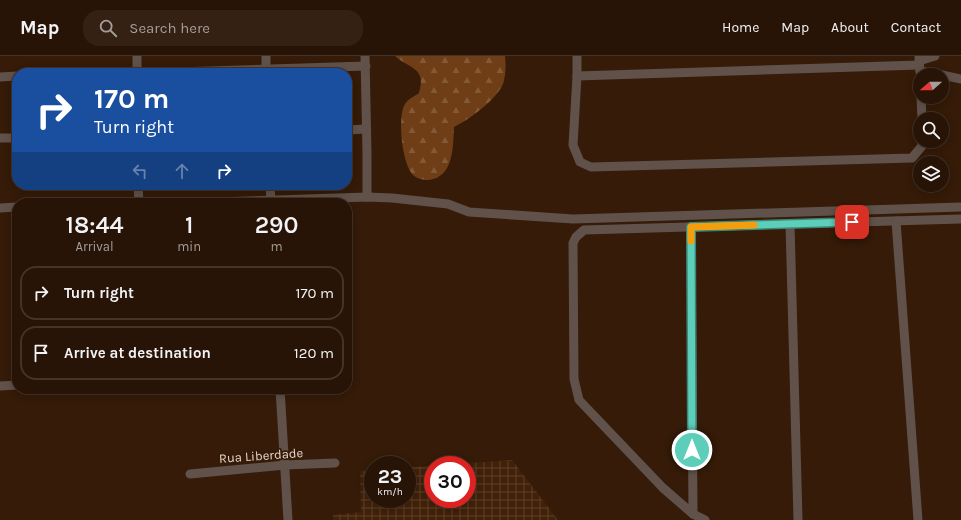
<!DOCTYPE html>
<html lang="en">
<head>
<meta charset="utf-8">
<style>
  :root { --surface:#281406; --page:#342114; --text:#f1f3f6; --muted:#a59e9b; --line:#443328 }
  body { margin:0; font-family:Karla,sans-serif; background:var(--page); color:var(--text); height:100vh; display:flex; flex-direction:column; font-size:15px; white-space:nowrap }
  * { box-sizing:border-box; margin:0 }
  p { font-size:13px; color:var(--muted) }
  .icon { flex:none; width:22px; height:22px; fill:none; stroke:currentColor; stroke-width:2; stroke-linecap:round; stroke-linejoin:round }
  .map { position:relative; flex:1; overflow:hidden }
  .details { position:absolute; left:12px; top:142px; width:340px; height:196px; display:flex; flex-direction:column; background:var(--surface); border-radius:16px; box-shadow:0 2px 10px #0003,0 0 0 1px var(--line) }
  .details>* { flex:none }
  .guide { position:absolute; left:12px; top:12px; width:340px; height:122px; border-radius:16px; box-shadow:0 2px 10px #0003,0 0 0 1px var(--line); background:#1a4fa0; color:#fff; overflow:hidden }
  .needle { width:26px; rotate:249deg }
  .tools { position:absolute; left:913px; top:12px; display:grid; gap:8px }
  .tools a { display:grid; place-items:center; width:36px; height:36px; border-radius:50%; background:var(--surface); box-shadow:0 2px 10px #0003,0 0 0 1px var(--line); font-size:20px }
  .speed { position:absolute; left:364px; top:400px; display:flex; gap:8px; font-size:20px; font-weight:700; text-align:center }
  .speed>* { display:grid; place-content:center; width:52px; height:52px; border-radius:50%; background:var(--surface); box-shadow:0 2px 10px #0003,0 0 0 1px var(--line); line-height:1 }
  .speed small { font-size:10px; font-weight:400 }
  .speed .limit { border:6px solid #d22; background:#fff; color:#111 }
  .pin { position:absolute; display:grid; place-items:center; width:34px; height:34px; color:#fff; margin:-17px; border-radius:8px; box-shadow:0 2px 6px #0006 }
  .me { position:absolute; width:44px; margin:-22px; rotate:0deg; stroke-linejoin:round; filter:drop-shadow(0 0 3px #0008) }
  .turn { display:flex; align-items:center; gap:14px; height:84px; padding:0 16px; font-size:18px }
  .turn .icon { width:52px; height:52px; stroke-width:2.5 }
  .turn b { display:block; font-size:28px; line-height:34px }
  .lanes { display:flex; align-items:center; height:38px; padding:0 16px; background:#0003; justify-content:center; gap:20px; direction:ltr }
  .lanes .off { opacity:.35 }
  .eta { display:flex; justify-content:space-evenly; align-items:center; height:68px; text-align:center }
  .eta b { font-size:24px; font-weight:600; line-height:28px }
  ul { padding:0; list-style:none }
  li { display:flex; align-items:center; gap:12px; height:54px; margin:0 8px 6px; padding:0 8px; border:2px solid var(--line); border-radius:16px }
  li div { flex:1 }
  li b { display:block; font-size:15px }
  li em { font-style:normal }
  header { display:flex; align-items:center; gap:24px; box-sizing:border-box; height:56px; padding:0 20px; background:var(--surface); border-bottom:1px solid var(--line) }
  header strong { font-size:19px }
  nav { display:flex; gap:22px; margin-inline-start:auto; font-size:14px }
  .search { width:280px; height:36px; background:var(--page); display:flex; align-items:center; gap:10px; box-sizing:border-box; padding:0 14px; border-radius:16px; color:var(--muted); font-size:15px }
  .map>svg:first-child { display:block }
  .industrial { fill:url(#industrial-grid) }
  .forest { fill:url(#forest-firs) }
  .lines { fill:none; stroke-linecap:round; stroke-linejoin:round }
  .street { stroke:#60524a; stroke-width:9 }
  .route-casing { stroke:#3c8678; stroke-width:10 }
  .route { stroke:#5dceb9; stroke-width:7 }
  .slow { stroke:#f59e0b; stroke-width:7 }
  .labels { text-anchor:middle; stroke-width:3.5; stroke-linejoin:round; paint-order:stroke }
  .street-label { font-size:13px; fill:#e5d4c8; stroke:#351b08 }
</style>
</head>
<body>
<header>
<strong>Map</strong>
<div class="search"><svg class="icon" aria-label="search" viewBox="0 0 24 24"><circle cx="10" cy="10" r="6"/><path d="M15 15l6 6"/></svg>Search here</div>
<nav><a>Home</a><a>Map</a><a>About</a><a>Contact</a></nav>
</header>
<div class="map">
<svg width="961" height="464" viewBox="0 0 961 464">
  <defs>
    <pattern id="industrial-grid" width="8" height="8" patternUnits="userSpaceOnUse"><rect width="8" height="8" fill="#412109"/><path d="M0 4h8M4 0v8" fill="none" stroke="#5c402b"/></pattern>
    <pattern id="forest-firs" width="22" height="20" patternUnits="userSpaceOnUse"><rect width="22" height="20" fill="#6f3e16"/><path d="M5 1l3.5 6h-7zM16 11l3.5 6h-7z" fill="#835936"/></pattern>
  </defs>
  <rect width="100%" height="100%" fill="#351b08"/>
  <polygon class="industrial" points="512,404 558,464 333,464 333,459 361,456 360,415 373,414 373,443 407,443 407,411 433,410 433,443 467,443 467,409 441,409"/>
  <path class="forest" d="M395,0H505C506,9 506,19 503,28C496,44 470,63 454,71C453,90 454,121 429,124C423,124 417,123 413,119C402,108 397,60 405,48C408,43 415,40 419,37C427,11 409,13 395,0Z"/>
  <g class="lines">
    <g class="street">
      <polyline points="137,0 137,17"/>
      <polyline points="266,0 266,17"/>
      <polyline points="365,0 367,97 367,141"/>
      <polyline points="577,0 577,20 573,89 580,106 591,111 912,102 922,90 922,85"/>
      <polyline points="919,0 920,16"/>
      <polyline points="919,5 935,0"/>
      <polyline points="920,15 940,19"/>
      <polyline points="145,17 366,10"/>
      <polyline points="942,19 961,23"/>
      <polyline points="577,20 919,9"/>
      <polyline points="0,21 17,20"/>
      <polyline points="921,41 922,63"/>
      <polyline points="347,74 366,73"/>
      <polyline points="0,82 17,82"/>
      <polyline points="138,129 139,147"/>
      <polyline points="270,129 271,147"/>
      <polyline points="184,147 367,141 392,142 448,148 469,156 573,163 961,151"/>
      <polyline points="0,152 17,151"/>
      <polyline points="896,165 918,464"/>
      <polyline points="790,168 798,464"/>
      <polyline points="691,171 693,458"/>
      <polyline points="0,330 17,329"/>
      <polyline points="280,333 288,464"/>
      <polyline points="190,418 285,409 335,407"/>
      <polyline points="705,464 693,458 663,432 579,344 574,323 573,187 576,181 584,174 961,163"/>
    </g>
  </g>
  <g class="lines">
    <g class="route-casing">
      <polyline id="route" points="692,394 691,171 852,166"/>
    </g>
    <use href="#route" class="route"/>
    <polyline class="slow" points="691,185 691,171 754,169"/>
  </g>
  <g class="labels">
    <g class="street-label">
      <text transform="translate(261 399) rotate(-4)" y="5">Rua Liberdade</text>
    </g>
  </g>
</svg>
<div class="tools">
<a><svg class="needle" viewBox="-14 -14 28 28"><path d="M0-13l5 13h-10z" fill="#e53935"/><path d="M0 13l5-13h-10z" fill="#a59e9b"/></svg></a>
<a><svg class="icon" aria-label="search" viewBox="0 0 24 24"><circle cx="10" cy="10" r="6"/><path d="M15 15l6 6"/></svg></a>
<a><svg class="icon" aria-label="layers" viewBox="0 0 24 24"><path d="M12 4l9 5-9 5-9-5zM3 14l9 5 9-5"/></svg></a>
</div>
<div class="speed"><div>23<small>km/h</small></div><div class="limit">30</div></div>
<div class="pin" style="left:852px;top:166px;background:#d93025"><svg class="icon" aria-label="arrive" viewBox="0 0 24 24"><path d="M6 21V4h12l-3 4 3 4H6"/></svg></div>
<svg class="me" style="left:692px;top:394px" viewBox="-20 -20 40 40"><circle r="17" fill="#5dceb9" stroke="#fff" stroke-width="3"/><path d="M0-11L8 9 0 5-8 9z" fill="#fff"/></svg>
<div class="guide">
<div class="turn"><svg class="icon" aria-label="right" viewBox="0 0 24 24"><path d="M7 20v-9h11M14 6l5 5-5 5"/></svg><div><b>170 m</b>Turn right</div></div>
<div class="lanes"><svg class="icon off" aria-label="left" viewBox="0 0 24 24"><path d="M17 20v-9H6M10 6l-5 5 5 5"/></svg><svg class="icon off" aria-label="ahead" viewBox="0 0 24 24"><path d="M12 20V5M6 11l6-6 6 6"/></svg><svg class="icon" aria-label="right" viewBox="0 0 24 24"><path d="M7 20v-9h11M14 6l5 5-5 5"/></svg></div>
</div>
<section class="details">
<div class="eta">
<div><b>18:44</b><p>Arrival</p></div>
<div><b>1</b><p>min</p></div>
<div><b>290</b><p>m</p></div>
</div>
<ul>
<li><svg class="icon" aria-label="right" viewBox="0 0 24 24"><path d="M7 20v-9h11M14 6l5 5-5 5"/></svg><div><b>Turn right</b></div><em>170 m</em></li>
<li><svg class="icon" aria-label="arrive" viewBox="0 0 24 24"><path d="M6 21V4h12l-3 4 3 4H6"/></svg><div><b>Arrive at destination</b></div><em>120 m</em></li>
</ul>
</section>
</div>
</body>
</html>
